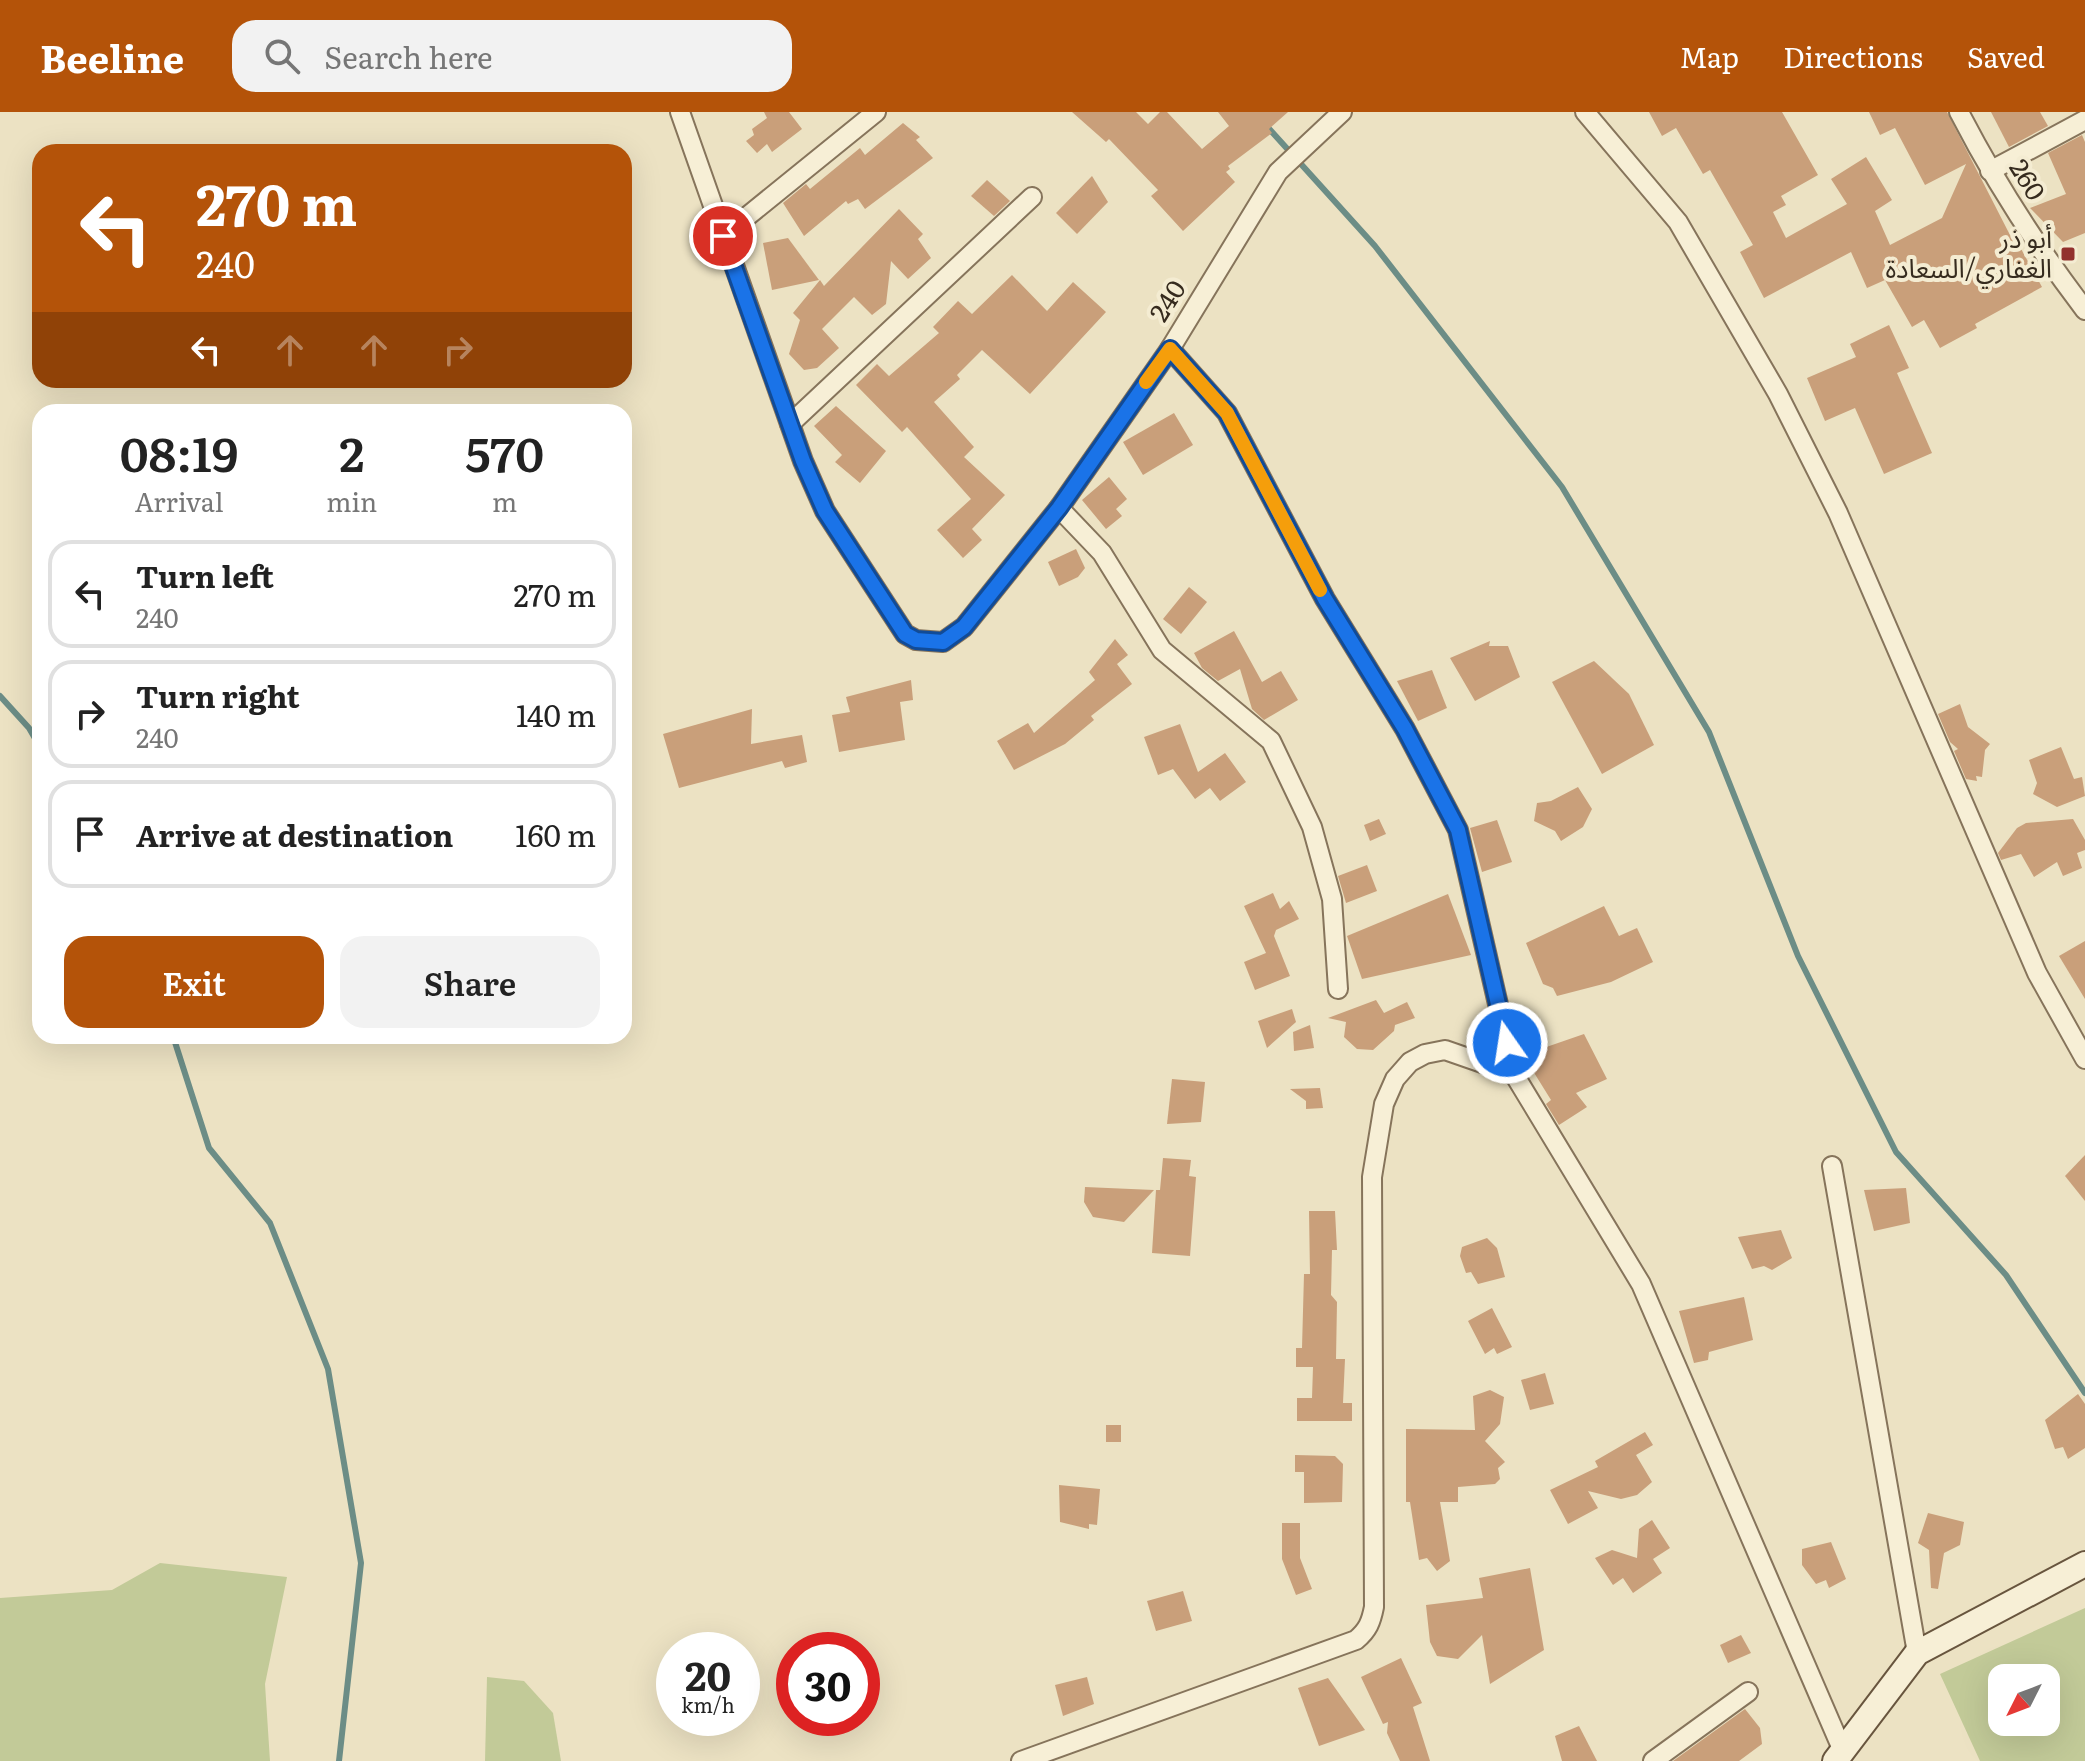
<!DOCTYPE html>
<html lang="en">
<head>
<meta charset="utf-8">
<style>
  :root { --surface:#fff; --page:#f2f2f2; --text:#222; --muted:#767676; --line:#e0e0e0; --accent:#b45309 }
  body { margin:0; font-family:Literata,"Noto Sans Arabic",serif; background:var(--page); color:var(--text); height:100vh; display:flex; flex-direction:column; font-size:30px; white-space:nowrap }
  * { box-sizing:border-box; margin:0 }
  p { font-size:26px; color:var(--muted) }
  .icon { flex:none; width:44px; height:44px; fill:none; stroke:currentColor; stroke-width:2; stroke-linecap:round; stroke-linejoin:round }
  .map { position:relative; flex:1; overflow:hidden }
  .drawer { position:absolute; left:32px; top:292px; width:600px; height:640px; display:flex; flex-direction:column; background:var(--surface); border-radius:24px; box-shadow:0 8px 32px #0002 }
  .drawer>* { flex:none }
  .top-card { position:absolute; left:32px; top:32px; width:600px; height:244px; border-radius:24px; box-shadow:0 8px 32px #0002; background:#b45309; color:#fff; overflow:hidden }
  .needle { width:52px; rotate:228deg }
  .buttons { position:absolute; left:1988px; top:1552px; display:grid; gap:16px }
  .buttons a { display:grid; place-items:center; width:72px; height:72px; border-radius:16px; background:var(--surface); box-shadow:0 8px 32px #0002; font-size:40px }
  .speed { position:absolute; left:656px; top:1520px; display:flex; gap:16px; font-size:40px; font-weight:700; text-align:center }
  .speed>* { display:grid; place-content:center; width:104px; height:104px; border-radius:50%; background:var(--surface); box-shadow:0 8px 32px #0002; line-height:1 }
  .speed small { font-size:20px; font-weight:400 }
  .speed .limit { border:12px solid #d22; background:#fff; color:#111 }
  .pin { position:absolute; display:grid; place-items:center; width:68px; height:68px; color:#fff; margin:-34px; border:4px solid #fff; border-radius:50%; box-shadow:0 2px 8px #0007 }
  .me { position:absolute; width:88px; margin:-44px; rotate:347deg; stroke-linejoin:round; filter:drop-shadow(0 0 6px #0008) }
  .turn { display:flex; align-items:center; gap:28px; height:168px; padding:0 32px; font-size:36px }
  .turn .icon { width:104px; height:104px; stroke-width:2.5 }
  .turn b { display:block; font-size:56px; line-height:68px }
  .lanes { display:flex; align-items:center; height:76px; padding:0 32px; background:#0003; justify-content:center; gap:40px; direction:ltr }
  .lanes .off { opacity:.35 }
  .eta { display:flex; justify-content:space-evenly; align-items:center; height:136px; text-align:center }
  .eta b { font-size:48px; font-weight:600; line-height:56px }
  .cta { display:flex; gap:16px; margin-top:auto; padding:16px 32px }
  .cta a { flex:1; height:92px; border-radius:24px; background:var(--accent); color:#fff; font-size:32px; font-weight:600; line-height:92px; text-align:center }
  .cta a+a { background:var(--page); color:var(--text) }
  ul { padding:0; list-style:none }
  li { display:flex; align-items:center; gap:24px; height:108px; margin:0 16px 12px; padding:0 16px; border:4px solid var(--line); border-radius:24px }
  li div { flex:1 }
  li b { display:block; font-size:30px }
  li em { font-style:normal }
  header { display:flex; align-items:center; gap:48px; box-sizing:border-box; height:112px; padding:0 40px; background:var(--accent); color:#fff }
  header strong { font-size:38px }
  nav { display:flex; gap:44px; margin-inline-start:auto; font-size:28px }
  .search { width:560px; height:72px; background:var(--page); display:flex; align-items:center; gap:20px; box-sizing:border-box; padding:0 28px; border-radius:24px; color:var(--muted); font-size:30px }
  .map>svg:first-child { display:block }
  .green { fill:#c2ca98; fill-rule:evenodd }
  .lines { fill:none; stroke-linecap:round; stroke-linejoin:round }
  .stream { stroke:#6c8d86; stroke-width:6 }
  .building { fill:#c99f7a }
  .minor-casing { stroke:#86745b; stroke-width:22 }
  .secondary-casing { stroke:#68553e; stroke-width:28 }
  .minor { stroke:#f7efd6; stroke-width:18 }
  .secondary { stroke:#f7efd6; stroke-width:24 }
  .route-casing { stroke:#114b97; stroke-width:20 }
  .route { stroke:#1a73e8; stroke-width:14 }
  .slow { stroke:#f59e0b; stroke-width:14 }
  .poi-dot { fill:#92312d; stroke:#f4ecd2; stroke-width:3 }
  .labels { text-anchor:middle; stroke-width:8; stroke-linejoin:round; paint-order:stroke }
  .street-label { font-size:26px; fill:#362b1e; stroke:#f4ecd2 }
  .poi-label { font-size:26px; fill:#362b1e; stroke:#f4ecd2; text-anchor:end }
</style>
</head>
<body>
<header>
<strong>Beeline</strong>
<div class="search"><svg class="icon" aria-label="search" viewBox="0 0 24 24"><circle cx="10" cy="10" r="6"/><path d="M15 15l6 6"/></svg>Search here</div>
<nav><a>Map</a><a>Directions</a><a>Saved</a></nav>
</header>
<div class="map">
<svg width="2085" height="1649" viewBox="0 0 2085 1649">
  <rect width="100%" height="100%" fill="#ece2c3"/>
  <g class="green">
    <polygon points="160,1451 287,1465 265,1572 270,1649 0,1649 0,1486 112,1478"/>
    <path d="M2085,1496V1649H1980L1940,1562ZM2002,1566H2046V1610H2002Z"/>
    <polygon points="487,1565 524,1569 553,1601 561,1649 485,1649"/>
  </g>
  <g class="lines">
    <g class="stream">
      <polyline points="1254,0 1375,134 1562,375 1709,620 1798,844 1896,1040 2006,1163 2085,1281"/>
      <polyline points="0,584 29,616 40,635"/>
      <polyline points="173,924 209,1036 270,1111 328,1257 361,1451 339,1649"/>
    </g>
  </g>
  <g class="building">
    <polygon points="764,0 789,0 802,17 772,40 767,32 757,41 746,29 754,23 752,17 767,6"/>
    <polygon points="1072,0 1136,0 1148,12 1160,0 1167,0 1202,37 1229,14 1218,0 1288,0 1269,17 1272,21 1228,54 1230,57 1226,60 1235,70 1183,119 1151,84 1158,78 1109,27 1106,30"/>
    <polygon points="1649,0 1782,0 1818,63 1781,84 1786,93 1773,100 1786,126 1847,92 1831,67 1866,45 1892,88 1875,99 1890,133 1942,106 1966,52 1925,73 1895,16 1880,23 1869,0 1947,0 2011,125 2014,124 2042,175 1975,212 1977,216 1940,236 1924,208 1912,215 1885,168 1867,176 1851,140 1764,186 1740,140 1753,133 1710,58 1703,62 1676,16 1662,24"/>
    <polygon points="1991,0 2040,0 2048,14 2009,35"/>
    <polygon points="903,11 920,25 916,28 933,46 865,97 858,87 848,92 846,89 804,124 783,91 806,72 810,77 860,36 865,43"/>
    <polygon points="2082,23 2085,30 2085,121 2063,130 2030,96 2066,82 2048,41"/>
    <polygon points="1092,64 1108,90 1077,122 1056,101"/>
    <polygon points="987,68 1010,89 994,104 971,84"/>
    <polygon points="899,97 923,122 918,127 931,146 908,167 891,149 886,192 872,203 854,185 822,217 839,236 817,256 804,258 789,242 800,208 793,201 820,168 824,174"/>
    <polygon points="788,126 819,168 772,178 763,131"/>
    <polygon points="1012,163 1047,199 1073,170 1106,200 1030,282 982,238 957,263 960,267 934,290 974,335 964,345 1005,383 972,417 982,428 963,446 937,418 971,387 907,315 902,320 856,273 877,252 889,264 939,221 933,215 958,189 972,202"/>
    <polygon points="1889,213 1909,256 1897,261 1932,341 1884,362 1855,296 1825,309 1807,266 1856,245 1850,232"/>
    <polygon points="836,294 886,339 860,371 835,350 842,343 814,314"/>
    <polygon points="1174,301 1193,333 1143,363 1123,330"/>
    <polygon points="1109,365 1127,387 1116,397 1122,404 1106,417 1082,388"/>
    <polygon points="1076,437 1085,456 1078,465 1059,474 1048,450"/>
    <polygon points="1189,475 1207,490 1181,522 1163,507"/>
    <polygon points="1234,519 1262,570 1281,559 1298,588 1264,608 1252,597 1240,557 1218,569 1202,556 1194,541"/>
    <polygon points="1115,527 1128,543 1117,552 1132,572 1091,604 1094,608 1065,632 1014,658 997,629 1028,611 1034,621 1095,568 1089,560"/>
    <polygon points="1490,529 1489,534 1508,534 1520,565 1475,589 1450,546"/>
    <polygon points="1594,549 1629,582 1654,633 1602,662 1552,570"/>
    <polygon points="1432,558 1447,596 1418,609 1397,569"/>
    <polygon points="911,568 913,588 900,590 905,628 839,640 832,603 850,600 846,585"/>
    <polygon points="1960,592 1968,615 1990,632 1985,638 1982,665 1976,664 1977,669 1966,667 1954,639 1958,637 1950,630 1938,602"/>
    <polygon points="752,597 751,632 802,623 807,650 785,656 782,649 679,676 663,622"/>
    <polygon points="1180,612 1198,660 1225,641 1246,670 1220,689 1210,676 1195,687 1173,657 1158,663 1144,625"/>
    <polygon points="2061,635 2074,667 2082,665 2085,684 2057,695 2033,682 2037,671 2029,648"/>
    <polygon points="1578,675 1592,697 1583,715 1561,729 1555,719 1534,709 1537,691 1551,689"/>
    <polygon points="1379,707 1386,722 1370,729 1364,713"/>
    <polygon points="2073,707 2085,728 2085,738 2077,741 2082,756 2063,764 2057,750 2034,765 2021,742 2001,748 1998,741 2017,716 2026,711"/>
    <polygon points="1497,708 1512,750 1482,760 1470,716"/>
    <polygon points="1367,753 1377,779 1346,791 1338,764"/>
    <polygon points="1273,781 1280,797 1289,789 1299,807 1276,818 1274,824 1290,864 1255,878 1244,850 1266,841 1244,794"/>
    <polygon points="1448,782 1471,843 1362,867 1347,824"/>
    <polygon points="1604,794 1619,824 1637,816 1653,850 1611,870 1557,884 1553,876 1543,872 1526,831"/>
    <polygon points="2085,829 2085,887 2059,844"/>
    <polygon points="1376,888 1384,901 1407,890 1415,906 1395,913 1394,919 1373,938 1357,937 1344,925 1346,910 1328,906"/>
    <polygon points="1292,897 1296,910 1267,936 1258,909"/>
    <polygon points="1310,913 1314,936 1294,939 1293,920"/>
    <polygon points="1584,922 1607,967 1576,981 1587,995 1559,1013 1546,992 1551,988 1523,943"/>
    <polygon points="1172,967 1205,970 1201,1010 1167,1012"/>
    <polygon points="1320,976 1323,996 1306,997 1306,989 1290,977"/>
    <polygon points="2085,1043 2085,1089 2065,1064"/>
    <polygon points="1163,1046 1191,1048 1189,1064 1196,1065 1190,1144 1152,1141 1156,1078 1160,1078"/>
    <polygon points="1085,1075 1154,1078 1124,1110 1093,1105 1084,1090"/>
    <polygon points="1906,1076 1910,1111 1874,1119 1864,1078"/>
    <polygon points="1309,1099 1335,1099 1337,1138 1332,1138 1331,1183 1337,1190 1336,1247 1345,1247 1343,1291 1352,1291 1352,1309 1297,1309 1297,1286 1312,1286 1313,1255 1296,1255 1296,1236 1302,1236 1304,1162 1310,1162"/>
    <polygon points="1781,1118 1792,1146 1772,1158 1764,1154 1752,1157 1738,1125"/>
    <polygon points="1487,1126 1497,1136 1505,1165 1478,1172 1471,1160 1466,1161 1460,1144 1462,1135"/>
    <polygon points="1744,1185 1753,1228 1709,1240 1708,1248 1694,1251 1679,1199"/>
    <polygon points="1492,1196 1512,1235 1497,1242 1494,1236 1485,1242 1468,1209"/>
    <polygon points="1545,1261 1554,1292 1530,1298 1521,1268"/>
    <polygon points="1490,1278 1504,1285 1500,1312 1485,1329 1505,1350 1498,1356 1500,1367 1495,1372 1458,1375 1458,1390 1440,1390 1450,1449 1437,1459 1427,1446 1419,1448 1410,1390 1406,1390 1406,1317 1475,1318 1473,1284"/>
    <polygon points="2078,1282 2085,1292 2085,1336 2068,1347 2063,1335 2055,1337 2045,1308"/>
    <rect x="1106" y="1313" width="15" height="17"/>
    <polygon points="1645,1320 1653,1333 1636,1343 1652,1370 1637,1383 1621,1387 1588,1379 1598,1396 1568,1412 1550,1378 1598,1355 1595,1349"/>
    <polygon points="1295,1343 1335,1344 1343,1352 1342,1390 1304,1391 1304,1360 1295,1360"/>
    <polygon points="1059,1373 1100,1377 1097,1413 1089,1412 1089,1417 1060,1410"/>
    <polygon points="1928,1401 1964,1410 1960,1433 1944,1441 1938,1477 1931,1476 1929,1438 1918,1431"/>
    <polygon points="1652,1408 1670,1436 1653,1447 1662,1461 1633,1481 1623,1466 1613,1473 1595,1446 1612,1438 1637,1446 1639,1417"/>
    <polygon points="1282,1411 1300,1411 1300,1446 1312,1477 1296,1483 1282,1447"/>
    <polygon points="1831,1430 1846,1467 1829,1476 1826,1468 1816,1472 1802,1453 1802,1437"/>
    <polygon points="1530,1456 1544,1538 1490,1572 1482,1523 1458,1547 1437,1544 1430,1530 1426,1493 1483,1486 1479,1466"/>
    <polygon points="1183,1479 1192,1509 1156,1519 1147,1489"/>
    <polygon points="1741,1523 1751,1541 1728,1551 1720,1533"/>
    <polygon points="1401,1546 1422,1591 1413,1595 1430,1649 1400,1649 1387,1621 1388,1610 1383,1612 1361,1565"/>
    <polygon points="1087,1565 1094,1592 1063,1604 1055,1573"/>
    <polygon points="1328,1566 1365,1618 1319,1634 1298,1576"/>
    <polygon points="1745,1597 1760,1616 1762,1632 1739,1649 1673,1649"/>
    <polygon points="1579,1614 1597,1649 1562,1649 1555,1624"/>
  </g>
  <g class="lines">
    <g class="minor-casing">
      <g id="minor">
        <polyline points="680,0 803,349 825,399 905,522 916,528 943,530 964,515 1059,396 1170,237 1278,60 1342,0"/>
        <polyline points="1585,0 1678,110 1778,282 1838,401 2037,861 2085,947"/>
        <path d="M1959,0C1995,70 2037,135 2085,198"/>
        <polyline points="1990,59 2085,8"/>
        <polyline points="723,124 876,0"/>
        <polyline points="1170,237 1227,301 1325,487 1405,617 1458,718 1514,962 1641,1172 1842,1637"/>
        <polyline points="790,312 1032,85"/>
        <polyline points="1059,396 1102,441 1162,538 1271,629 1312,715 1332,787 1338,877"/>
        <polyline points="1832,1054 1917,1541"/>
        <path d="M1021,1649L1356,1528C1368,1518 1371,1510 1374,1495L1372,1065L1384,992L1395,967L1410,950L1425,942L1445,938L1514,962"/>
        <polyline points="1653,1649 1748,1580"/>
      </g>
    </g>
    <g class="secondary-casing">
      <polyline id="secondary" points="1835,1649 1917,1541 2085,1452"/>
    </g>
    <use href="#minor" class="minor"/>
    <use href="#secondary" class="secondary"/>
  </g>
  <g class="lines">
    <g class="route-casing">
      <polyline id="route" points="723,124 803,349 825,399 905,522 916,528 943,530 964,515 1059,396 1170,237 1227,301 1325,487 1405,617 1458,718 1507,931"/>
    </g>
    <use href="#route" class="route"/>
    <polyline class="slow" points="1146,270 1170,237 1227,301 1320,478"/>
  </g>
  <rect class="poi-dot" x="2060" y="134" width="16" height="16" rx="4"/>
  <g class="labels">
    <g class="street-label">
      <text transform="translate(2027 68) rotate(58)" y="9">260</text>
      <text transform="translate(1168 189) rotate(-58)" y="9">240</text>
    </g>
    <g class="poi-label">
      <text x="2052" y="136">أبو ذر<tspan x="2052" dy="30">الغفاري/السعادة</tspan></text>
    </g>
  </g>
</svg>
<div class="buttons">
<a><svg class="needle" viewBox="-14 -14 28 28"><path d="M0-13l5 13h-10z" fill="#e53935"/><path d="M0 13l5-13h-10z" fill="#767676"/></svg></a>
</div>
<div class="speed"><div>20<small>km/h</small></div><div class="limit">30</div></div>
<div class="pin" style="left:723px;top:124px;background:#d93025"><svg class="icon" aria-label="arrive" viewBox="0 0 24 24"><path d="M6 21V4h12l-3 4 3 4H6"/></svg></div>
<svg class="me" style="left:1507px;top:931px" viewBox="-20 -20 40 40"><circle r="17" fill="#1a73e8" stroke="#fff" stroke-width="3"/><path d="M0-11L8 9 0 5-8 9z" fill="#fff"/></svg>
<div class="top-card">
<div class="turn"><svg class="icon" aria-label="left" viewBox="0 0 24 24"><path d="M17 20v-9H6M10 6l-5 5 5 5"/></svg><div><b>270 m</b>240</div></div>
<div class="lanes"><svg class="icon" aria-label="left" viewBox="0 0 24 24"><path d="M17 20v-9H6M10 6l-5 5 5 5"/></svg><svg class="icon off" aria-label="ahead" viewBox="0 0 24 24"><path d="M12 20V5M6 11l6-6 6 6"/></svg><svg class="icon off" aria-label="ahead" viewBox="0 0 24 24"><path d="M12 20V5M6 11l6-6 6 6"/></svg><svg class="icon off" aria-label="right" viewBox="0 0 24 24"><path d="M7 20v-9h11M14 6l5 5-5 5"/></svg></div>
</div>
<section class="drawer">
<div class="eta">
<div><b>08:19</b><p>Arrival</p></div>
<div><b>2</b><p>min</p></div>
<div><b>570</b><p>m</p></div>
</div>
<ul>
<li><svg class="icon" aria-label="left" viewBox="0 0 24 24"><path d="M17 20v-9H6M10 6l-5 5 5 5"/></svg><div><b>Turn left</b><p>240</p></div><em>270 m</em></li>
<li><svg class="icon" aria-label="right" viewBox="0 0 24 24"><path d="M7 20v-9h11M14 6l5 5-5 5"/></svg><div><b>Turn right</b><p>240</p></div><em>140 m</em></li>
<li><svg class="icon" aria-label="arrive" viewBox="0 0 24 24"><path d="M6 21V4h12l-3 4 3 4H6"/></svg><div><b>Arrive at destination</b></div><em>160 m</em></li>
</ul>
<div class="cta"><a>Exit</a><a>Share</a></div>
</section>
</div>
</body>
</html>
